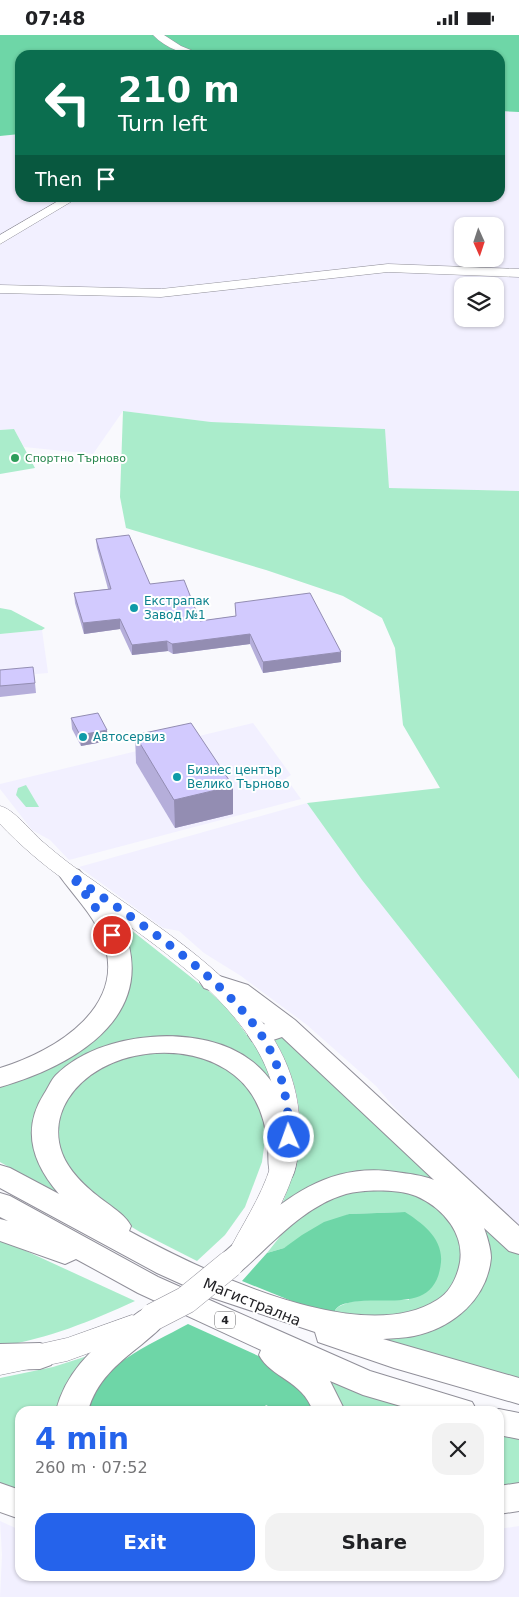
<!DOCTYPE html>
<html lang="en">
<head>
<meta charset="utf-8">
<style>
  :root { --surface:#fff; --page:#f2f2f2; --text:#202124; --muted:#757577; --accent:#2563eb }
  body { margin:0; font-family:"DejaVu Sans",sans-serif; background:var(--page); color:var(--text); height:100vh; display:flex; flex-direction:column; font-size:19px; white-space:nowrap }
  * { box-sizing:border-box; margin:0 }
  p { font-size:16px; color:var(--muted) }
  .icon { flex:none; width:28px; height:28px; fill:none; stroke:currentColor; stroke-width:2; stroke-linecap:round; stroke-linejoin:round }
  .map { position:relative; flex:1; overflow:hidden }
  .sheet { position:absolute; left:15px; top:1371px; width:489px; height:175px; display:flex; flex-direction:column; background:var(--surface); border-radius:15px; box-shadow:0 1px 4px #0004 }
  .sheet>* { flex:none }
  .hud { position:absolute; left:15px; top:15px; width:490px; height:152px; border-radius:15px; box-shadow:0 1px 4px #0004; background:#0b6e4f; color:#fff; overflow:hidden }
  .needle { width:32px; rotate:177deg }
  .controls { position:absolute; left:454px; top:182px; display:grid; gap:10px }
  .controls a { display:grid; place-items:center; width:50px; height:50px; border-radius:10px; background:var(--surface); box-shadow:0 1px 4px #0004; font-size:25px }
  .pin { position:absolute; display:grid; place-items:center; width:42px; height:42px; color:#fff; margin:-21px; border:2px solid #fff; border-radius:50%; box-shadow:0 1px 5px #0007 }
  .me { position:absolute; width:55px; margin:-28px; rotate:358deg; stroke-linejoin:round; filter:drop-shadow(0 0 4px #0008) }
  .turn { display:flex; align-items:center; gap:18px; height:105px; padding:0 20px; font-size:22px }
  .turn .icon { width:65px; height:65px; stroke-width:2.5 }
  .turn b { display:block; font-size:35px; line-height:42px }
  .then { display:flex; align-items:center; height:48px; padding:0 20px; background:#0003; gap:10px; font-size:19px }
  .round { display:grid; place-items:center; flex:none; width:52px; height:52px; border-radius:15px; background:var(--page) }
  .summary { display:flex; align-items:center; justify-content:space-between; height:85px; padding:0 20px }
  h1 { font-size:30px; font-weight:700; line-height:38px; color:var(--accent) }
  .button { display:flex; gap:10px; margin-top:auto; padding:10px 20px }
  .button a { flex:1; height:58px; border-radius:15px; background:var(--accent); color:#fff; font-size:20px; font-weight:700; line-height:58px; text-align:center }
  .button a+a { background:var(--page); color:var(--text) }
  .status { display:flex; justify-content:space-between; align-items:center; height:35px; padding:0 25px; background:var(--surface); direction:ltr }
  .status svg { height:14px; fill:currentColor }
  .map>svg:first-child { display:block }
  .built { fill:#f2f0ff; fill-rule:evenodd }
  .green { fill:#aaeccb }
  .forest { fill:#6ed6a7 }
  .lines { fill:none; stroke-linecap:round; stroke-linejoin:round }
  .secondary-casing { stroke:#908f99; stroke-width:1 }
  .primary-casing { stroke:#908f99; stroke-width:2 }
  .secondary { fill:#fff; fill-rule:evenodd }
  .primary { fill:#fff; fill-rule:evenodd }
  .secondary-bridge-casing { stroke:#908f99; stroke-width:28; stroke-linecap:butt }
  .secondary-bridge { stroke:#fff; stroke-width:27 }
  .wall { fill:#b5aeda }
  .shaded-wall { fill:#938db2 }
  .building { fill:#d2cafe; stroke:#938db2 }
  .route { stroke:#2563eb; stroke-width:9; stroke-dasharray:0 16.2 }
  .leisure-dot { fill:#2e9e5b; stroke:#fff; stroke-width:2 }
  .culture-dot { fill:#0f9aa8; stroke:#fff; stroke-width:2 }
  .labels { text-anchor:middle; stroke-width:4; stroke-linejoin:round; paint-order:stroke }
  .far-leisure-label { font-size:11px; fill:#27864d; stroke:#fff; text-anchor:start }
  .shield { fill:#fff; stroke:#646466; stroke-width:1 }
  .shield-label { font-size:11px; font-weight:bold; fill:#212125 }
  .culture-label { font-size:12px; fill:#0d838f; stroke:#fff; text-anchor:start }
  .near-street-label { font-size:15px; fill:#212125; stroke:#fff }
</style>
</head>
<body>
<div class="status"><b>07:48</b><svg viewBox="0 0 49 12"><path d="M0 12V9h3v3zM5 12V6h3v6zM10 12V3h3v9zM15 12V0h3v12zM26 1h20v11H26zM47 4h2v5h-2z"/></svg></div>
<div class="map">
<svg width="519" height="1562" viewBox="0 0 519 1562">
  <rect width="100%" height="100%" fill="#f9f9fd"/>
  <g class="built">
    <path d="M500,76L519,77V456L389,453L384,394L210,387L123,376L93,419L24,412L14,394L0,395V210L15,198L0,205V101L20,99V162H500ZM462,191H495V224H462ZM462,251H495V284H462Z"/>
    <polygon points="42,595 48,638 0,642 0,599"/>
    <polygon points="253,688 291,740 286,743 301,764 69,825 50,805 32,795 0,754 0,749"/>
    <polygon points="307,768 362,845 519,1044 519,1198 472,1153 392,1070 376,1051 307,990 241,941 204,918 179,896 163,893 79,832"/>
    <polygon points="0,1486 20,1495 20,1541 499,1541 499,1494 519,1491 519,1562 0,1562 2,1520"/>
  </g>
  <g class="green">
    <polygon points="123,376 211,387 385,394 389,453 519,456 519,1044 362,845 307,768 440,753 403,690 395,613 382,583 343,561 266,535 126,493 120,462"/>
    <polygon points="14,394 35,433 0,439 0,395"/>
    <polygon points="0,573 11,575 45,593 42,595 0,599"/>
    <polygon points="26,750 39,772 26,772 16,760 18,753"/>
    <polygon points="107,876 211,958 228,974 261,1019 274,1053 163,1004 52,1053 60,1161 0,1127 0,1048 109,982"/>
    <path d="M283,999L519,1218V1345L373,1303L411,1299L484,1222L408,1142L279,1177C307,1111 309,1064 273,1002Z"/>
    <polygon points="158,1016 209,1023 248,1047 267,1090 262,1127 245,1172 225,1200 197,1226 140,1197 107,1177 58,1122 57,1077 73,1050 114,1025"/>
    <path d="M395,1152L438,1168L465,1205L457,1254L405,1285L336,1281L335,1275C347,1261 391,1265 409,1265L405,1177L349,1179L284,1213L267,1218L293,1185L341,1157Z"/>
    <path d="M0,1204L135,1266C91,1286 48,1304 0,1311Z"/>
    <polygon points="103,1316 65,1366 63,1376 20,1376 20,1460 0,1451 0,1343 53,1332"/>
    <polygon points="318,1342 400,1364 440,1376 338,1376 335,1366"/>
    <polygon points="499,1392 519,1397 519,1455 499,1457"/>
  </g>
  <g class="forest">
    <polygon points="0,0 519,0 519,77 500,76 500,20 20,20 20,99 0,101"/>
    <path d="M405,1177C422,1188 443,1203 441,1227C436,1279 388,1261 352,1267C344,1269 340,1269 335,1275L336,1281L304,1271L242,1246L267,1218L284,1213L302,1200L324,1187L349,1179Z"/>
    <path d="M188,1289L263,1323L317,1369L320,1376H278L266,1370L261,1376H80C97,1331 148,1311 188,1289Z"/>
  </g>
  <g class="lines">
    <g class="secondary-casing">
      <g id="secondary">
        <path d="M153,0H164L181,11L203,20C184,20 167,14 153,0Z"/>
        <polygon points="65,162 79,162 0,209 0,200"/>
        <polygon points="388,229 519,234 519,242 388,237 161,262 0,258 0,250 161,254"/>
        <path d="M0,771C14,774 31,797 43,807C59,821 76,834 94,846C174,904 290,970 299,1080C300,1093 302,1105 299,1117C292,1153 273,1186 254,1217L245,1220L236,1217L232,1210C248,1180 267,1152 274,1118C277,1105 276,1093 275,1080C275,1073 275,1064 274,1057C253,965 137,899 66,846C42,829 20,810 0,789Z"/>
        <polygon points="132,1280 141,1283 145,1291 141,1299 67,1326 0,1340 0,1318 67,1303"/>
      </g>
    </g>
    <g class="primary-casing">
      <g id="primary">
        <path d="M71,833L79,835C97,857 123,882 129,911C148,991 63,1034 0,1052V1033C56,1016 132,970 101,900C91,877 73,860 59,840L63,835Z"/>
        <path d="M213,939L248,950L295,985L519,1191V1219L509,1216L484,1193C487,1201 491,1214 491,1223C487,1264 453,1293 414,1301C404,1303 393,1303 383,1304L519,1343V1369L394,1333L318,1307L315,1297L210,1262L157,1238L0,1153V1130L10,1133L59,1159C33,1129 21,1095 44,1059C48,1053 51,1045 56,1040C100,995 204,987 253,1027C270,1041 282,1060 289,1080C295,1097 301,1125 292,1142L282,1145L272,1142C267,1133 269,1124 268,1113C266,1085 257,1058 234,1040C188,1003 100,1013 68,1064C58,1080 55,1099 62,1118C70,1139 89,1155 107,1168C116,1175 126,1181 131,1191L129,1196C199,1234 360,1314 437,1265C449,1258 456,1244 459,1232C467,1201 444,1173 416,1161C399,1154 364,1154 346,1159C304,1171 272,1209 240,1237L230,1240L220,1237L215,1229L220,1221C273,1175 319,1125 396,1137C409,1139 422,1140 434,1145L282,1002L261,1009L252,1006L248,1000L252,994L265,989L230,962L204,953L200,947L204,941Z"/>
        <path d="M0,1158L10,1161L158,1242L223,1271L370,1336L472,1367L477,1376H418L363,1360L330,1346L345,1376H313C302,1345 271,1343 259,1320L261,1315L138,1258L76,1224L65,1229L0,1206V1184L8,1186L0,1182Z"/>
        <path d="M153,1270L164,1273L168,1282C162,1294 151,1301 141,1310C117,1329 96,1346 88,1376H56C65,1339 91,1314 121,1291C131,1283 140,1274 153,1270Z"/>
        <polygon points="40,1308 51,1312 55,1321 51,1330 40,1334 0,1335 0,1309"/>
        <polygon points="499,1374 519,1378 519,1404 499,1400 499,1376 491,1376"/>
        <polygon points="0,1448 20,1455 20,1484 0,1477"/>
        <polygon points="519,1448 519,1476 499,1479 499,1451"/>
      </g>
    </g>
    <use href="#secondary" class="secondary"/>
    <use href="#primary" class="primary"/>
    <g class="secondary-bridge-casing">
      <polyline id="secondary-bridge" points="153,1282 186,1265 230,1229"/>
    </g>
    <use href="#secondary-bridge" class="secondary-bridge"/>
  </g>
  <g class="wall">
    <polygon points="96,504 150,549 200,586 236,581 235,568 341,627 263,638 250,609 173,619 168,616 132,620 120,594 84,599 75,568 74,558 108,554 97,513"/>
    <polygon points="0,635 35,648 36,658 0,662"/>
    <polygon points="71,683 108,706 81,711 72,694"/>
    <polygon points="135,700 233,779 175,793 136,728"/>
  </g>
  <g class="shaded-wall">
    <polygon points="120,584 120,594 84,599 83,588"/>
    <polygon points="250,599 250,609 173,619 172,609"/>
    <polygon points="167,606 168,616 132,620 132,610"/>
    <polygon points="341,617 341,627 263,638 263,627"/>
    <polygon points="107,695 108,706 81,711 80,700"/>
    <polygon points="233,751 233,779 175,793 174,765"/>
  </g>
  <g class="building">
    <polygon points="129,500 150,549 184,545 200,586 236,581 235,568 310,558 341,617 263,627 250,599 172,609 167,606 132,610 120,584 83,588 74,558 111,554 96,504"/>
    <polygon points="33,632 35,648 0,651 0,635"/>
    <polygon points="98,678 107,695 80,700 71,683"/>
    <polygon points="191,688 233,751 174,765 135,700"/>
  </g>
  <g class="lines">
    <path class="route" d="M112,900L107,888L71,840C133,884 231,945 268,1011C283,1039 289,1071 289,1102"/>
  </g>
  <circle class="leisure-dot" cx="15" cy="423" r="5"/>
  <g class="culture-dot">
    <circle cx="134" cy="573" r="5"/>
    <circle cx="83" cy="702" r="5"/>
    <circle cx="177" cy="742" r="5"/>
  </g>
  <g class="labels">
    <g class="far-leisure-label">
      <text x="25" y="427">Спортно Търново</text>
    </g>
    <rect class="shield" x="215" y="1276.5" width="20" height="17" rx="4"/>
    <g class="shield-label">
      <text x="225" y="1289">4</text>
    </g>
    <g class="culture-label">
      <text x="144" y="570">Екстрапак<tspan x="144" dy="14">Завод №1</tspan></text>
      <text x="93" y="706">Автосервиз</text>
      <text x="187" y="739">Бизнес център<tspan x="187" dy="14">Велико Търново</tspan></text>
    </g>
    <g class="near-street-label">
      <text transform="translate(252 1267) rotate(22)" y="5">Магистрална</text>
    </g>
  </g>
</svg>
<div class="controls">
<a><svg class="needle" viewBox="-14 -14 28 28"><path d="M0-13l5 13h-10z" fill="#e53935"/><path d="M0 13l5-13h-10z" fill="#757577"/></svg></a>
<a><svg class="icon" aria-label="layers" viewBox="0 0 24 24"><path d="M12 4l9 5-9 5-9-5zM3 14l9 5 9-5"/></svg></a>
</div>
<div class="pin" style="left:112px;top:900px;background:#d93025"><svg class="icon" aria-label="arrive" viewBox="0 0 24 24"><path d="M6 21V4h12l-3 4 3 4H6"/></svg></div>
<svg class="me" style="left:289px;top:1102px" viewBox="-20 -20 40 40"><circle r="17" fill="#2563eb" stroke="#fff" stroke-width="3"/><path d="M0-11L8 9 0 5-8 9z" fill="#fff"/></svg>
<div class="hud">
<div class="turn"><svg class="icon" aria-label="left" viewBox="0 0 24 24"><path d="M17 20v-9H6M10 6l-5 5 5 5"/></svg><div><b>210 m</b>Turn left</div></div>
<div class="then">Then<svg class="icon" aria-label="arrive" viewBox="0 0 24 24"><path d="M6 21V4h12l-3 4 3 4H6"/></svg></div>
</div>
<section class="sheet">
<div class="summary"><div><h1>4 min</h1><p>260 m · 07:52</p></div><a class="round"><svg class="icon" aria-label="close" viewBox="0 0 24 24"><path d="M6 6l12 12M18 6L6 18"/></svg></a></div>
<div class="button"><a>Exit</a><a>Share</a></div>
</section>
</div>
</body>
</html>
